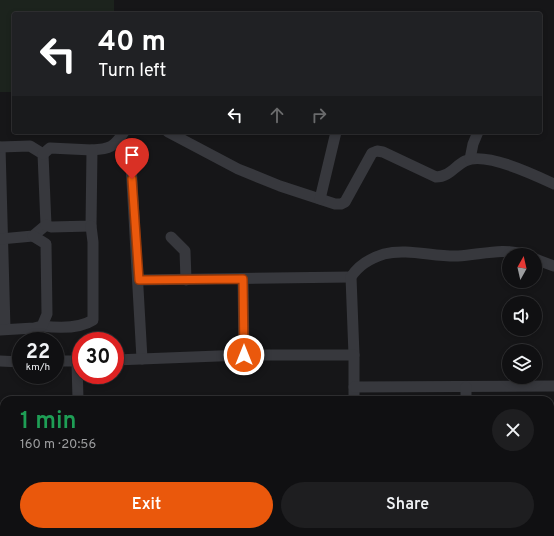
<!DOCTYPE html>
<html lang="en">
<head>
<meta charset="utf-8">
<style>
  :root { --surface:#101012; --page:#1e1e20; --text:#f1f3f6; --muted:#9c9d9f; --line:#303032; --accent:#ea580c }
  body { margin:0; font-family:Overpass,sans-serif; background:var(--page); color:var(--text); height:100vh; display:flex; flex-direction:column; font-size:15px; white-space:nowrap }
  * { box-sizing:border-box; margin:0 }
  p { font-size:13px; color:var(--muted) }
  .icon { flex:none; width:22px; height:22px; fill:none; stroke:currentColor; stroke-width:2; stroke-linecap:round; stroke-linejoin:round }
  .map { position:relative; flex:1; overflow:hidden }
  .side { position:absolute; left:0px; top:396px; width:554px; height:140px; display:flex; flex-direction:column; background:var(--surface); border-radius:12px 12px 0 0; box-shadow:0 2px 6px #0003,0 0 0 1px var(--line) }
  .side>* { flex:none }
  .hud { position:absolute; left:12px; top:12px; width:530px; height:122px; border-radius:4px; box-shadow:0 2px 6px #0003,0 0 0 1px var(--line); background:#202124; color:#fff; overflow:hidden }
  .needle { width:26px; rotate:8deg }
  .controls { position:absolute; left:502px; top:248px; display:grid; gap:8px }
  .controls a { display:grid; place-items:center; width:40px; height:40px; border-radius:50%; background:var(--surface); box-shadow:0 2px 6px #0003,0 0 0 1px var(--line); font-size:20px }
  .speed { position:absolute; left:12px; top:332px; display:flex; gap:8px; font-size:20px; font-weight:700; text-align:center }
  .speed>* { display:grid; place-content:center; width:52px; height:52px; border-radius:50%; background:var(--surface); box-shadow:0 2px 6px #0003,0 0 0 1px var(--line); line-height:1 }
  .speed small { font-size:10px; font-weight:400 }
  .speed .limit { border:6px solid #d22; background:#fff; color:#111 }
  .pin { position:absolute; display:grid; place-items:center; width:34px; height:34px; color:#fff; margin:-41px -17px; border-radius:50% 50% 50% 0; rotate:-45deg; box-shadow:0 0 4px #0007 }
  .pin .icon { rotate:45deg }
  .me { position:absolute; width:44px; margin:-22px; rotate:0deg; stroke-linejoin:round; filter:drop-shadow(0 0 3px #0008) }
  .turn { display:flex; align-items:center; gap:14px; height:84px; padding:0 20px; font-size:18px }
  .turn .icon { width:52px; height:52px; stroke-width:2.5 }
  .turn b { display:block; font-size:28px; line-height:34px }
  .lanes { display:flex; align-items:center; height:38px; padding:0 20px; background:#0003; justify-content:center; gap:20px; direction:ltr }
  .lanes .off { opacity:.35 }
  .round { display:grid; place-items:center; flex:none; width:42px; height:42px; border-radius:21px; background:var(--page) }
  .headline { display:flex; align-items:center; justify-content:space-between; height:68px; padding:0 20px }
  h1 { font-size:24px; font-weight:600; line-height:30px; color:#1e9e55 }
  .primary-button { display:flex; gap:8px; margin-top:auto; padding:8px 20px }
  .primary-button a { flex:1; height:46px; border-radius:24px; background:var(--accent); color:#fff; font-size:16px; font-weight:600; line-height:46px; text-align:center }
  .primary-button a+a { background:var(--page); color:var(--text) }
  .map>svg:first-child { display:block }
  .green { fill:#1c231d }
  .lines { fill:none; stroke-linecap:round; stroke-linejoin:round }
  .minor { stroke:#37383d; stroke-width:11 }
  .route-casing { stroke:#983908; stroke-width:10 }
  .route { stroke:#ea580c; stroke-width:7 }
</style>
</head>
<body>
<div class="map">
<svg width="554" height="536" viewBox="0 0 554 536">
  <rect width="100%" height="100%" fill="#161618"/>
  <polygon class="green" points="0,0 114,0 114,14 14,14 14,92 0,92"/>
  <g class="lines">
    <g class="minor">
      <path d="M168,132L238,169L280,186L335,204H341L345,202L372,153L377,151L383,152L436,177C449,177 455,166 465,161C485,151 535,175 554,184"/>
      <polyline points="0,147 5,329"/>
      <polyline points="0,147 30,146 43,154 46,225 33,236 0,239"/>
      <path d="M92,150C110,149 114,147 124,132"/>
      <polyline points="43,154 50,148 92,150 91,226 51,227 46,225"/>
      <polyline points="470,159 473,144 478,132"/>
      <polyline points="131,164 142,359"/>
      <polyline points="320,199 336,132"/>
      <polyline points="171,237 185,251 186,280"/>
      <polyline points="535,259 554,266"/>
      <polyline points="243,279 244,355"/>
      <polyline points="139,280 351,277"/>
      <path d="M42,326C58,328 79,329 93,320V242L91,226"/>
      <polyline points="0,330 34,328 42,326 47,314 46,244 33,236"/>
      <path d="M354,355L351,277C358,266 371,258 384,254C407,248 434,257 458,256C480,255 504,247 525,255"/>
      <polyline points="115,360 244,355 354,355 354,400"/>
      <polyline points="0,361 21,362"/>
      <polyline points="55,361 81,361"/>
      <polyline points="77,361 78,400"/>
      <polyline points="354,387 554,386"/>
      <polyline points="466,387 466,400"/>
      <polyline points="550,465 554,465"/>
      <polyline points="80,532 81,536"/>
      <polyline points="356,536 356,532"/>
      <polyline points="467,536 467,532"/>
    </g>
  </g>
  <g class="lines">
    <g class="route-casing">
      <polyline id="route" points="132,179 139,280 243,279 244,355"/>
    </g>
    <use href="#route" class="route"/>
  </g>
</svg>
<div class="controls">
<a><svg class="needle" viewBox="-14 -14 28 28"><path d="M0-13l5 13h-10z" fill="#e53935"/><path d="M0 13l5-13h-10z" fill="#9c9d9f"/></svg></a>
<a><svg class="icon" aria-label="sound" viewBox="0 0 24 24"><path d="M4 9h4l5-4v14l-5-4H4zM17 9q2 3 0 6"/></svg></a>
<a><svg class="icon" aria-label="layers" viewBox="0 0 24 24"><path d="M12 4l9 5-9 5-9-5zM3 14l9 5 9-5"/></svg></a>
</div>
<div class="speed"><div>22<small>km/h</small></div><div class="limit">30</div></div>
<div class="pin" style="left:132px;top:179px;background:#d93025"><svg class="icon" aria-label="arrive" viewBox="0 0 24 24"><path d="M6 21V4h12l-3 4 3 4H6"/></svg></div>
<svg class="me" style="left:244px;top:355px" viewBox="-20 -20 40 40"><circle r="17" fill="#ea580c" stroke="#fff" stroke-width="3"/><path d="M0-11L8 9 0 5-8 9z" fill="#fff"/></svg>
<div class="hud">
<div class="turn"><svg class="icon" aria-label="left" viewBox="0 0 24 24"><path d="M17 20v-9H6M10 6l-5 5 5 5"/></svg><div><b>40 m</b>Turn left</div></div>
<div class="lanes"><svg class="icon" aria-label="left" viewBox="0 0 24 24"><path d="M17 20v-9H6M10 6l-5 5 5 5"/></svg><svg class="icon off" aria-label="ahead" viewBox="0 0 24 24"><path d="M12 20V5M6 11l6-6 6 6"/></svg><svg class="icon off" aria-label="right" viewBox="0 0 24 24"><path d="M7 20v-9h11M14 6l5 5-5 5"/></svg></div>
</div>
<section class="side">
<div class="headline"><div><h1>1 min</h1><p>160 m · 20:56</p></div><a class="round"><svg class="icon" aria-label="close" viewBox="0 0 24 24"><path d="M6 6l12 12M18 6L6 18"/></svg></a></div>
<div class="primary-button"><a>Exit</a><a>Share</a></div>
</section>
</div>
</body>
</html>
